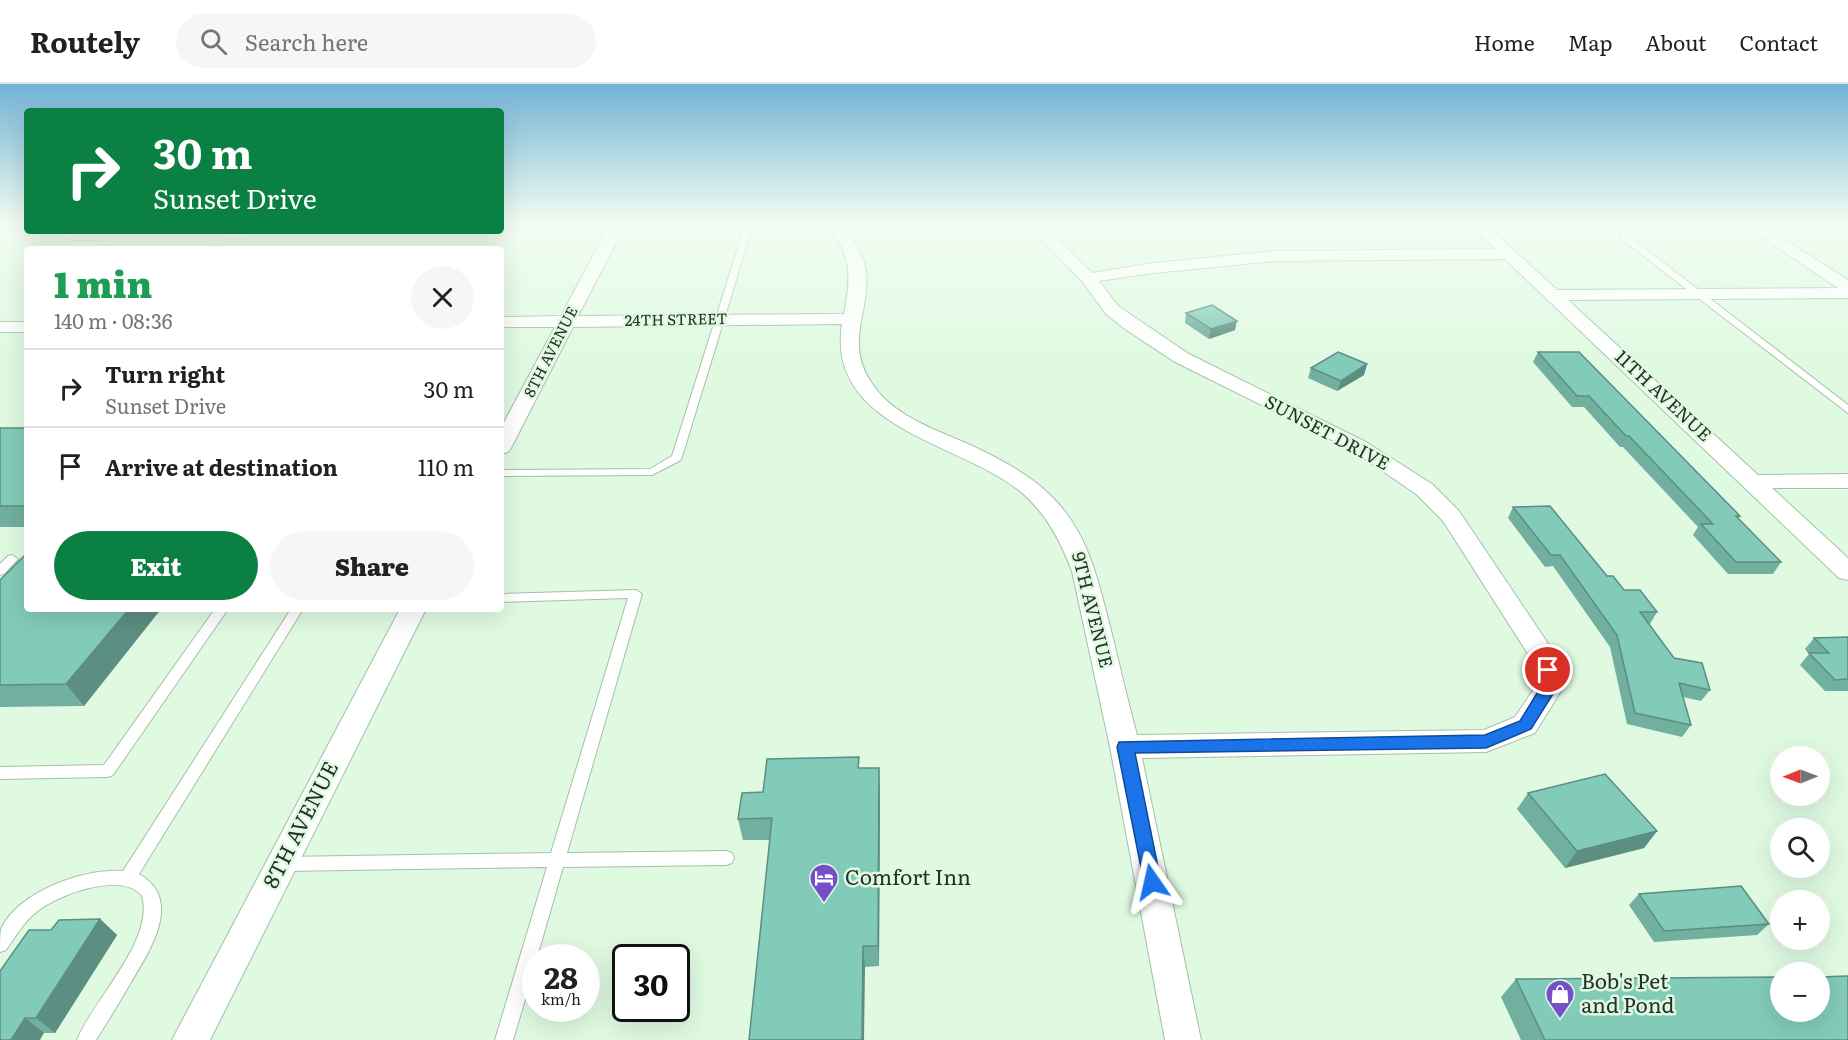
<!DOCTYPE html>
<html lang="en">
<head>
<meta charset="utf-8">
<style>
  :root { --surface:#fff; --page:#f6f6f6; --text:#202124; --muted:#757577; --line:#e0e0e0; --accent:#0b8043 }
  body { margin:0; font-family:Literata,serif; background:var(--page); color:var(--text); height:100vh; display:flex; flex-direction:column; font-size:22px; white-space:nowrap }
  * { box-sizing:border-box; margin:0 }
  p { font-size:20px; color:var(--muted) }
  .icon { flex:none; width:33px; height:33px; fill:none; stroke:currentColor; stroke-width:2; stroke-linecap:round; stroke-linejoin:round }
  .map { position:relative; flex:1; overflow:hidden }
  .details { position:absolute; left:24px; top:162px; width:480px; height:366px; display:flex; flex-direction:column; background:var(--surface); border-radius:6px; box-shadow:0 6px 24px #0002 }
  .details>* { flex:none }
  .hud { position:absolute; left:24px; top:24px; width:480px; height:126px; border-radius:6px; box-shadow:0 6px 24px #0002; background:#0b8043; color:#fff; overflow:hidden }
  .needle { width:39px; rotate:269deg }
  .fabs { position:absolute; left:1770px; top:662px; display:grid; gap:12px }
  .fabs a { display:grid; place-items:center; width:60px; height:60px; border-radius:50%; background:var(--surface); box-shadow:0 6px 24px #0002; font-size:30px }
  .speed { position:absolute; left:522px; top:860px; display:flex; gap:12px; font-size:30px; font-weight:700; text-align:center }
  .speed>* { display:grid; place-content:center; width:78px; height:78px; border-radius:50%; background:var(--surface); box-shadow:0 6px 24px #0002; line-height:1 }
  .speed small { font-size:15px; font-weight:400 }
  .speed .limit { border:3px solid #111; border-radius:9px; background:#fff; color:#111 }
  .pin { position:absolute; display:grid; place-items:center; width:51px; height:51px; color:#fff; margin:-26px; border:3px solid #fff; border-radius:50%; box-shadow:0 2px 6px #0007 }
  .me { position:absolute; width:66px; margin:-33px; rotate:349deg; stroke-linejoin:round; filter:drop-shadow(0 0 4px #0008) }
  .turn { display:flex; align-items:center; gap:21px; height:126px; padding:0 30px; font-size:27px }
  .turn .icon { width:78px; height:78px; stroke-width:2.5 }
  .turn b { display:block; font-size:42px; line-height:51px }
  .round { display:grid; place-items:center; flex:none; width:63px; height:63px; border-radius:32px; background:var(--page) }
  .summary { display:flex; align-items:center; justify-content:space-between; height:102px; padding:0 30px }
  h1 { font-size:36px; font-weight:800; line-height:45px; color:#1e9e55 }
  .button { display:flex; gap:12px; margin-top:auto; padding:12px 30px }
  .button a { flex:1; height:69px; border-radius:36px; background:var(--accent); color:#fff; font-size:24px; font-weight:800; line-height:69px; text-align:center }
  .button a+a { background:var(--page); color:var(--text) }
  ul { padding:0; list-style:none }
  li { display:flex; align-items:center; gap:18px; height:78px; padding:0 30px; border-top:2px solid var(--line) }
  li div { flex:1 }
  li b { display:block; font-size:22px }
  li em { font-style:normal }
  header { display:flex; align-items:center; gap:36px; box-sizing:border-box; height:84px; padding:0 30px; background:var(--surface); border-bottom:2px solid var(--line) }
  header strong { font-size:28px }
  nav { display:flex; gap:33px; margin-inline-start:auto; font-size:21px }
  .search { width:420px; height:54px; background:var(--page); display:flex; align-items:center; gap:15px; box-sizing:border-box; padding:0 21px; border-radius:33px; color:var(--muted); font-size:22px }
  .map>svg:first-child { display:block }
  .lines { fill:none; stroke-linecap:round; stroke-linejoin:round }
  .lane-casing { stroke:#a5bfa8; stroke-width:2 }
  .street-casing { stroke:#a5bfa8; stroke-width:2 }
  .lane { fill:#fff; fill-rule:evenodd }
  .street { fill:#fff; fill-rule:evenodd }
  .wall { fill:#71af9f }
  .shaded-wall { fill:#5c8e82 }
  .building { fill:#83cbb9; stroke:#5c8e82; stroke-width:1.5 }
  .route { fill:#1a73e8; stroke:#114b97; stroke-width:1.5 }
  .labels { text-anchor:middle; stroke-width:5; stroke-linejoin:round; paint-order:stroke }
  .far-street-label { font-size:15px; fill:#253026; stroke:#e0fae2 }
  .street-label { font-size:18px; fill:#253026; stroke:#e0fae2 }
  .near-street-label { font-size:21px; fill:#253026; stroke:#e0fae2 }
  .near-poi-label { font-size:21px; fill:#253026; stroke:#e0fae2; text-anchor:start }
</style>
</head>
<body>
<header>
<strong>Routely</strong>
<div class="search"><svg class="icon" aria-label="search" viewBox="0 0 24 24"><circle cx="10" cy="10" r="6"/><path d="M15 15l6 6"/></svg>Search here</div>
<nav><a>Home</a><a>Map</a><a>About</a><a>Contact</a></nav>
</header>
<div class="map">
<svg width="1848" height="956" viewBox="0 0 1848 956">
  <rect width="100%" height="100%" fill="#e0fae2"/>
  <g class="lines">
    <g class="lane-casing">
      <g id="lane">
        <polygon points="745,142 752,144 681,376 652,391 501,392 501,386 650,385 672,372"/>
        <polygon points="1620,150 1626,150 1848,321 1848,329 1620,154"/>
        <polygon points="12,471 18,475 4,490 0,491 0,480 8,472"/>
        <polygon points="636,506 642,510 567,769 726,767 732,769 734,774 732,779 726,781 563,783 537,873 536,873 536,879 513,956 495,956 547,783 283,787 277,785 275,780 277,775 283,773 551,769 628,514 501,518 501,510"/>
        <polygon points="215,525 228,525 113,691 108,693 0,695 0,683 104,681"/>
        <path d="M291,525H303L139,790C185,816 148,869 130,900C119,919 108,937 96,956H77C93,916 155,856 142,812C123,787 60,810 39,826C25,836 16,852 6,866L0,868C0,861 0,851 1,845C19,807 84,784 123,787Z"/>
      </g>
    </g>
    <g class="street-casing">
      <g id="street">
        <path d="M607,139H621L617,157L578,232L844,230C852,188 851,174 827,139H841C852,153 863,168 866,187C871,226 844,257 871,298C895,336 943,347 981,366C1007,379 1033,393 1053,414C1090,451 1099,501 1112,550C1120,584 1128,617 1137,651L1484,646L1515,633L1536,602L1535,586L1528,570L1443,437L1416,410L1352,366L1175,278L1125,245L1106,230L1082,197L1026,139H1041L1092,189L1153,179L1275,167L1495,165L1469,139H1484L1557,206L1838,204L1741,139H1758L1848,196V214L1568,216L1758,391L1848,390V404H1772L1848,474V496L1839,494L1505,175L1275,177L1153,189L1099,197L1118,222L1189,270L1366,358L1432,400L1459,427L1549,561L1561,586L1564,602L1535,649L1486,668L1142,674L1201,956H1165L1110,663L1072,487C1060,456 1046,429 1020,407C959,358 826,344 842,240L573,243L511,364L508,368L501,370V344L555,243H501V233L561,232L601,157Z"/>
        <path d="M50,147H267C253,162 101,156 72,156L53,150Z"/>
        <rect x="0" y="238" width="27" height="10"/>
        <polygon points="400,525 426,525 210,956 172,956"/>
      </g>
    </g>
    <use href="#lane" class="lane"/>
    <use href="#street" class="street"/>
  </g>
  <g class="wall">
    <polygon points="1186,229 1235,246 1209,255 1185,239"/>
    <polygon points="1538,268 1740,432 1738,435 1781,478 1773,490 1728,490 1693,451 1698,443 1623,363 1620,363 1584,323 1572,323 1533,278"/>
    <polygon points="1367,280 1364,291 1337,307 1308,294 1311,284"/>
    <rect x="0" y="344" width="27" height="99"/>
    <polygon points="1513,423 1607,492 1624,506 1657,528 1650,540 1648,540 1674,574 1710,606 1701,617 1683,613 1691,641 1682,653 1627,640 1610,563 1553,482 1545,483 1508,434"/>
    <polygon points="0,496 27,525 161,525 84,622 0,623"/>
    <polygon points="1848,553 1848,607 1825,607 1800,581 1809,570 1805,565 1814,554"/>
    <polygon points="859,684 880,705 879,882 865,883 769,756 743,756 738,735"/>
    <polygon points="1528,709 1657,747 1644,764 1565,784 1517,725"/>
    <polygon points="1639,810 1769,840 1757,851 1654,858 1629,821"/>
    <polygon points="100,835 117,851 55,949 44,949 0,956 51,846"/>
    <polygon points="1516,895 1848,956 1521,956 1501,913"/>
  </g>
  <g class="shaded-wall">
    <polygon points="1237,237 1235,246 1209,255 1211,245"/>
    <polygon points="1367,280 1364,291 1337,307 1341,297"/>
    <polygon points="129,525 161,525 84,622 66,600"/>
    <polygon points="879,684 880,705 879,882 878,862"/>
    <polygon points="1657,747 1644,764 1565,784 1577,767"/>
    <polygon points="100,835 117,851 55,949 36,934"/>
    <polygon points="863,862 865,883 864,956 862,956"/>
    <polygon points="25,934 44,949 40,956 11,956"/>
  </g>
  <g class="building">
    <polygon points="1212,221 1237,237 1211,245 1186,229"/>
    <polygon points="1338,268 1367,280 1341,297 1311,284"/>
    <polygon points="1538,268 1579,268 1740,432 1736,432 1781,478 1736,478 1701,440 1713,440 1629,352 1626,352 1589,312 1577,312"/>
    <rect x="0" y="344" width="27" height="78"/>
    <polygon points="1550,422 1607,492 1613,492 1624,506 1640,506 1657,528 1640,528 1674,574 1702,579 1710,606 1679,599 1691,641 1635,629 1617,551 1560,471 1551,471 1513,423"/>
    <polygon points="27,469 27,525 129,525 66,600 0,601 0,496"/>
    <polygon points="1848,553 1848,595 1835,596 1809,569 1829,569 1814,554"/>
    <polygon points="859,673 858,684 879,684 878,862 863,862 862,956 749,956 772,734 738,735 742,709 763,708 767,675"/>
    <polygon points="1605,690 1657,747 1577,767 1528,709"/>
    <polygon points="1741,802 1769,840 1664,847 1639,810"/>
    <polygon points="100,835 36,934 25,934 11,956 0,956 0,887 29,846 51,846 59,836"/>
    <polygon points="1848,892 1848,956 1545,956 1516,895 1780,893 1780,927 1820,927 1820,893"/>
  </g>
  <linearGradient id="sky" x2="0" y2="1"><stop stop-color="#72b2d4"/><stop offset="0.51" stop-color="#f1fdf2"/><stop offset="1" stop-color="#f1fdf2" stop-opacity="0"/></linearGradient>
  <rect width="1848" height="272" fill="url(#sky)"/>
  <polygon class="route" points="1548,581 1554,582 1558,602 1531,645 1486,664 1135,669 1161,798 1159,804 1152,806 1145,804 1117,663 1119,658 1485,651 1520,637 1542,601 1541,586 1543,582"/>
  <defs>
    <g id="hotel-pin" transform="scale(1.5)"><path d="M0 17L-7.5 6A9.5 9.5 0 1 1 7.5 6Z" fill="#744fc8" stroke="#e0fae2"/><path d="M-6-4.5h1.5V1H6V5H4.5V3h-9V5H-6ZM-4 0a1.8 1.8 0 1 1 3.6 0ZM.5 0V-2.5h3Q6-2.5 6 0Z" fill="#fff"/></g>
    <g id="shop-pin" transform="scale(1.5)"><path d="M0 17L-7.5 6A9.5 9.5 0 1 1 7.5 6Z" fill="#744fc8" stroke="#e0fae2"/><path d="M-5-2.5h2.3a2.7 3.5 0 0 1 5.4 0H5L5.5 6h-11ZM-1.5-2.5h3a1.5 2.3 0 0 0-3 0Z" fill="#fff"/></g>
  </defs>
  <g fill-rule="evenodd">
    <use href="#hotel-pin" x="824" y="794"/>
    <use href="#shop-pin" x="1560" y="910"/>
  </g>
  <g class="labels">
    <g class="far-street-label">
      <text transform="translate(676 236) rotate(-1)" y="5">24TH STREET</text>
      <text transform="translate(551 268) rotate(-63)" y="5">8TH AVENUE</text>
    </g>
    <g class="street-label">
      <text transform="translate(1663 312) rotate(43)" y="6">11TH AVENUE</text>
      <text transform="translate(1327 349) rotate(28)" y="6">SUNSET DRIVE</text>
      <text transform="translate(1092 526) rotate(76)" y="6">9TH AVENUE</text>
    </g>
    <g class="near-street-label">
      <text transform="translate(301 741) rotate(-63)" y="7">8TH AVENUE</text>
    </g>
    <g class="near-poi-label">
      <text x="845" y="801">Comfort Inn</text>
      <text x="1581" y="905">Bob's Pet<tspan x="1581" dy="24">and Pond</tspan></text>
    </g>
  </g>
</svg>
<div class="fabs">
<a><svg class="needle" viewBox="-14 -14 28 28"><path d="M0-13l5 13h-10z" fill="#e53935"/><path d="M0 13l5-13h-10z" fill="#757577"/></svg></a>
<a><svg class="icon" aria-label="search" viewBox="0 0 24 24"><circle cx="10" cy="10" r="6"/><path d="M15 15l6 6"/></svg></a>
<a>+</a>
<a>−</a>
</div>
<div class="speed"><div>28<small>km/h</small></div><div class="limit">30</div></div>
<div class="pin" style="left:1548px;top:586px;background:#d93025"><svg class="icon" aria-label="arrive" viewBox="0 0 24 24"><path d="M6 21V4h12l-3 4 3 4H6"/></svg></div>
<svg class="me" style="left:1152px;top:798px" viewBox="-20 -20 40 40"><path d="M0-17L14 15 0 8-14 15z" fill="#1a73e8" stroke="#fff" stroke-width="4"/></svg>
<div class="hud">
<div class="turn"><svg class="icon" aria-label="right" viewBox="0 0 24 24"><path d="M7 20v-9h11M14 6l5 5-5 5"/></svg><div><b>30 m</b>Sunset Drive</div></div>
</div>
<section class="details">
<div class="summary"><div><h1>1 min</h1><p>140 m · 08:36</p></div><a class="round"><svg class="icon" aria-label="close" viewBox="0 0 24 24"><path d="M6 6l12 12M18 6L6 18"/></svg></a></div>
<ul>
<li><svg class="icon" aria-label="right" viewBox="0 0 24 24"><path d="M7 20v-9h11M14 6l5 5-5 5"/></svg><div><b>Turn right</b><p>Sunset Drive</p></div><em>30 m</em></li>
<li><svg class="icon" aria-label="arrive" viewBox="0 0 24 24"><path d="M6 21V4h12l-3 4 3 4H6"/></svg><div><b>Arrive at destination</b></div><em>110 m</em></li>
</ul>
<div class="button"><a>Exit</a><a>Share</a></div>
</section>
</div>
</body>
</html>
